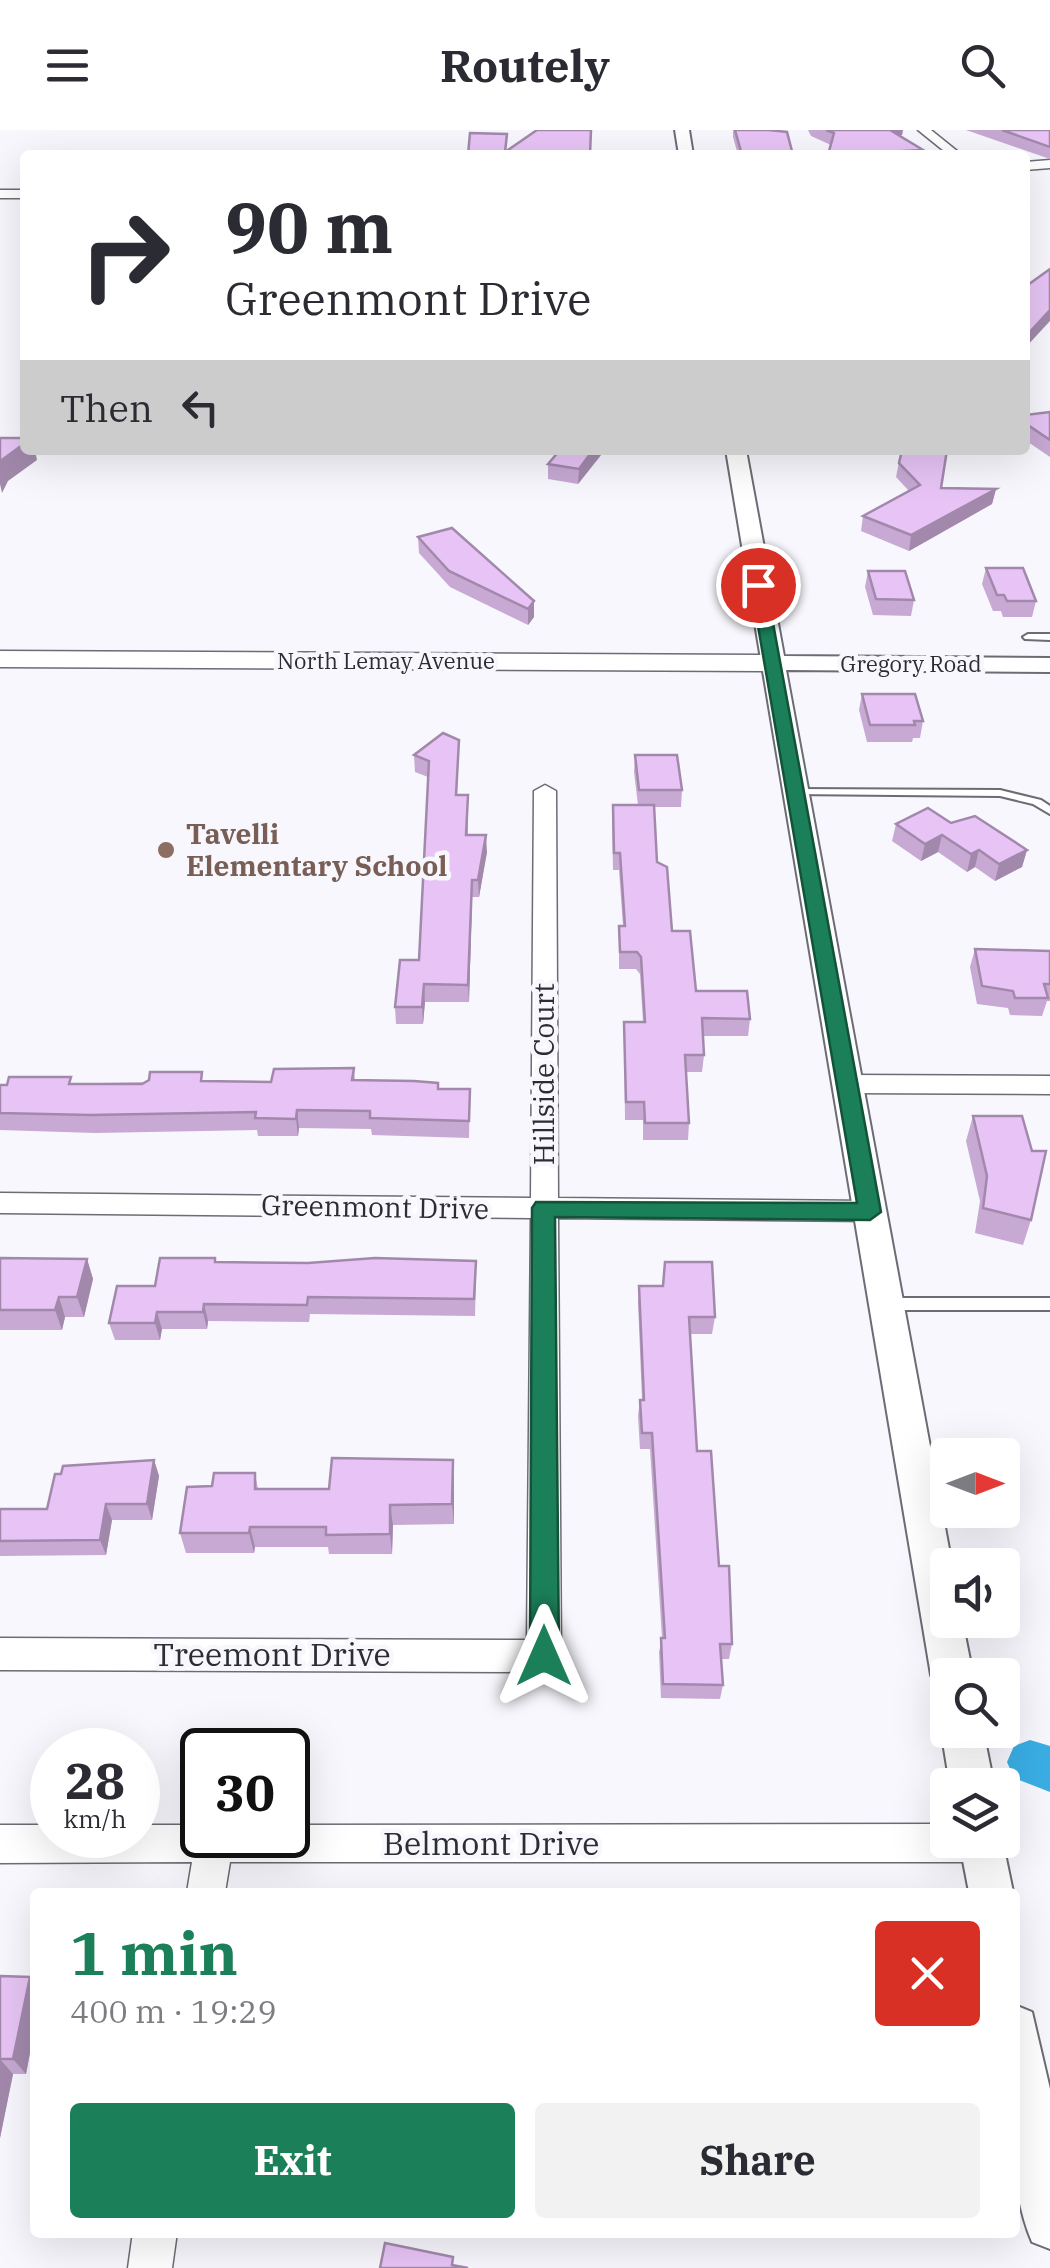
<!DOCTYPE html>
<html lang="en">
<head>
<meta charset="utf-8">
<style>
  :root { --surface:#fff; --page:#f2f2f3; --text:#2b2b33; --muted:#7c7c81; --accent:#1b7f59 }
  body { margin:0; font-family:"IBM Plex Serif",serif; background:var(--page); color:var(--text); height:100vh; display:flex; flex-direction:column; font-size:38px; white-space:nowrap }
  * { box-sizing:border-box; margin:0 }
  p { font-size:32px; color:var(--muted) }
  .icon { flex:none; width:55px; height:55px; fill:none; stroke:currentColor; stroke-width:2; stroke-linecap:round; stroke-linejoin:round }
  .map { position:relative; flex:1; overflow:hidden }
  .side { position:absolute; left:30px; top:1758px; width:990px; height:350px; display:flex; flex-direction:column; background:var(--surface); border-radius:10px; box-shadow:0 10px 40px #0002 }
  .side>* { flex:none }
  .top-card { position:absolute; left:20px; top:20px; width:1010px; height:305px; border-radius:10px; box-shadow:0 10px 40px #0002; background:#fff; color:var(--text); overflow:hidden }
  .needle { width:65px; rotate:90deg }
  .fabs { position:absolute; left:930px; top:1308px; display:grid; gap:20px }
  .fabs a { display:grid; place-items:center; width:90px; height:90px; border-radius:10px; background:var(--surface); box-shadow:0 10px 40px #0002; font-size:50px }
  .speed { position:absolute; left:30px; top:1598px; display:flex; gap:20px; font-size:50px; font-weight:700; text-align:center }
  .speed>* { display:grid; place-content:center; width:130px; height:130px; border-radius:50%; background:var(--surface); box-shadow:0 10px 40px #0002; line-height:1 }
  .speed small { font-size:25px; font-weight:400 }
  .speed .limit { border:5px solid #111; border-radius:15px; background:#fff; color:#111 }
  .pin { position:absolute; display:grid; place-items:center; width:85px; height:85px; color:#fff; margin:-42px; border:5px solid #fff; border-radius:50%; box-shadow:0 2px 10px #0007 }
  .me { position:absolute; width:110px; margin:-55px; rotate:0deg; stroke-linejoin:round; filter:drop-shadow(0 0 8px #0008) }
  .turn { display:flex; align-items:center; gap:35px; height:210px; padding:0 40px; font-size:45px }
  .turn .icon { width:130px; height:130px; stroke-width:2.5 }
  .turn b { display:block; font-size:70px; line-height:85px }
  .then { display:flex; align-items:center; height:95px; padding:0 40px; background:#0003; gap:20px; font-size:38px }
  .round { display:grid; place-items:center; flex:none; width:105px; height:105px; border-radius:10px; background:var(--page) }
  .headline { display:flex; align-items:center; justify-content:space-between; height:170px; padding:0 40px }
  h1 { font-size:60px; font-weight:800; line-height:75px; color:var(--accent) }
  .cta { display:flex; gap:20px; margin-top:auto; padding:20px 40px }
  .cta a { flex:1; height:115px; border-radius:10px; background:var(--accent); color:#fff; font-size:40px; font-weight:800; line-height:115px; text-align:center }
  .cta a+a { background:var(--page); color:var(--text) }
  header { display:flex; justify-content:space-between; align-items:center; height:130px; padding:0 40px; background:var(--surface); font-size:45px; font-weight:800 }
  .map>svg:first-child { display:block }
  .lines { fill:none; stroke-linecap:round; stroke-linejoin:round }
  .canal { fill:#3aaee4; fill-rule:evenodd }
  .service-casing { stroke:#6b6c74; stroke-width:4 }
  .minor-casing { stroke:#6b6c74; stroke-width:3 }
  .tertiary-casing { stroke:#6b6c74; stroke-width:4 }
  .secondary-casing { stroke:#6b6c74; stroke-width:3 }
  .service { fill:#fff; fill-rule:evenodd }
  .minor { fill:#fff; fill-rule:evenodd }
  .tertiary { fill:#fff; fill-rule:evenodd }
  .secondary { fill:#fff; fill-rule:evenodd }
  .wall { fill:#c7a9d3 }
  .shaded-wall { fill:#a289ac }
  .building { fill:#e7c4f5; stroke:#a289ac; stroke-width:2.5 }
  .route { fill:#1b7f59; stroke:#12533a; stroke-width:2.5 }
  .education-dot { fill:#8d6e63; stroke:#f7f7fd; stroke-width:4 }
  .labels { text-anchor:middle; stroke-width:9; stroke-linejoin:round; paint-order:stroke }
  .far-street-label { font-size:22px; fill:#2c2d30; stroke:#f7f7fd }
  .education-label { font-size:28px; font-weight:bold; fill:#785e54; stroke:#f7f7fd; text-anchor:start }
  .street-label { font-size:28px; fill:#2c2d30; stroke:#f7f7fd }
  .near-street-label { font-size:32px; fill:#2c2d30; stroke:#f7f7fd }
</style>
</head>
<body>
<header><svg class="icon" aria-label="menu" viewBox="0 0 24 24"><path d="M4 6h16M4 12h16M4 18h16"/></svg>Routely<svg class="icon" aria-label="search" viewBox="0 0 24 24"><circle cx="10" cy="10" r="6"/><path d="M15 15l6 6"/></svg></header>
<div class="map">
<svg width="1050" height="2138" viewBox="0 0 1050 2138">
  <rect width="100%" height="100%" fill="#f7f7fd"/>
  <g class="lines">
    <polygon class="canal" points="1030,1610 1050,1616 1050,1662 1014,1648 1007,1632 1014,1616"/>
    <g class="service-casing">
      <g id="service">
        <polygon points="1028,504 1050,504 1050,510 1025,509 1023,507"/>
        <polygon points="795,659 1000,660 1041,670 1050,676 1050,684 1033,674 1000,666 791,664 790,662"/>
        <polygon points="887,1168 1050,1168 1050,1180 887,1180 882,1178 880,1174 882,1170"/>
      </g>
    </g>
    <g class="minor-casing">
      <g id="minor">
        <polygon points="918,0 931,0 962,25 949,25"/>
        <polygon points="1050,30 1050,38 1025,40 1025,32"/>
        <rect x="0" y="60" width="25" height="8"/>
        <polygon points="545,655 556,661 558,1068 870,1071 880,1074 884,1081 880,1088 870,1091 558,1088 561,1526 556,1537 544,1542 0,1540 0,1508 527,1510 531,1088 0,1083 0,1063 531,1068 534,661"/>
        <polygon points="847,945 1050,946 1050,964 847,963 838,960 834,954 838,948"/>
        <polygon points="948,1694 948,1710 999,1710 995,1726 982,1732 230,1732 225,1762 187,1762 192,1732 0,1733 0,1695 52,1695 52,1705 138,1705 138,1695 202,1695 202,1705 288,1705 288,1695"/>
        <polygon points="133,2102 177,2102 172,2138 128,2138"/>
      </g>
    </g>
    <g class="tertiary-casing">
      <g id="tertiary">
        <polygon points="675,0 689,0 693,25 679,25"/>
        <polygon points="726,320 746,320 784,526 1050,528 1050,542 786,540 952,1435 948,1435 948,1490 962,1490 973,1545 948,1545 948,1563 937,1559 931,1545"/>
        <polygon points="948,1586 948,1600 983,1600 994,1655 950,1655 941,1600"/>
        <polygon points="1002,1709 1013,1762 969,1762 959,1710"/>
        <path d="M1015,1875L1032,1882L1050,1959V2119L1032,2112C1002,2041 1015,1951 1015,1875Z"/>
      </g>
    </g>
    <g class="secondary-casing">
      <polygon id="secondary" points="0,521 772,525 785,533 772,541 0,537"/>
    </g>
    <use href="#service" class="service"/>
    <use href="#minor" class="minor"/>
    <use href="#tertiary" class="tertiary"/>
    <use href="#secondary" class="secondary"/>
  </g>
  <g class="wall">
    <polygon points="733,0 735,0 793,25 738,25 733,7"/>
    <polygon points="808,0 903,0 902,5 899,6 923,20 922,25 828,25 831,15 811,6"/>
    <polygon points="966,0 1050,0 1050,29"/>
    <polygon points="1050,282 1050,327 1025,310 1025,285"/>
    <polygon points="899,320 947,320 941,358 996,359 992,374 909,421 861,401 863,386 909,361 896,347 901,322"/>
    <polygon points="601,325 578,354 548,349 548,334"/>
    <polygon points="418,407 534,471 534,487 528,495 450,457 419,423"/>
    <polygon points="986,438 1036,471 1032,487 1003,487 1001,481 993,481 982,454"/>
    <polygon points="868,441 914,470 911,486 873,485 865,457"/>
    <polygon points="862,564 923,591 920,608 913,608 912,612 867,612 859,580"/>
    <polygon points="459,610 457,665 468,665 468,705 487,722 479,767 472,767 469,872 425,872 423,894 396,894 395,877 419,830 428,647 415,642 414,625"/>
    <polygon points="635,625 682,660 681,677 654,677 657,732 672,801 696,861 750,889 748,906 703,906 704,925 702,942 686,942 689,993 688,1010 643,1010 643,990 625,990 624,892 643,892 640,844 636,839 619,839 619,796 623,796 619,740 613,740 612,692 613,675 638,675 634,642"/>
    <polygon points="951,693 1027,720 1022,737 995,751 975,737 967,742 938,722 921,731 892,711 896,694"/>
    <polygon points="975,819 1050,821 1050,871 1047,871 1042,886 1010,885 1008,878 977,874 970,837"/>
    <polygon points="354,938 355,950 439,959 470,959 469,1008 372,1005 371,999 299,998 298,1006 258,1006 257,1000 95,1003 0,1000 0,955 204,951 271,952"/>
    <polygon points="973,986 1031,1090 1023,1115 975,1103 980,1071 966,1011"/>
    <polygon points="0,1128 87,1129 93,1149 84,1187 65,1187 62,1200 0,1200"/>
    <polygon points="215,1128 216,1132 476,1148 475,1186 310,1184 309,1192 208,1191 207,1199 162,1199 160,1210 115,1210 109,1193 155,1156"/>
    <polygon points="639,1156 715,1187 712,1204 690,1204 697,1321 719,1436 732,1514 729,1529 721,1529 723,1555 720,1569 661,1568 659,1522 662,1508 650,1319 640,1319 638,1286 640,1270 642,1270 638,1172"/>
    <polygon points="154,1330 159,1346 152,1390 112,1390 106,1425 0,1426 0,1379 47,1379 61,1344"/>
    <polygon points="453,1330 454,1394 393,1395 392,1424 329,1424 328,1417 255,1417 254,1423 186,1423 180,1403 212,1356 255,1343 258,1359 329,1359"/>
    <polygon points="0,1846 30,1847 35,1854 35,1896 26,1944 13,1944 0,2008"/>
  </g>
  <g class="shaded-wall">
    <polygon points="883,0 903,0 902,5 882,8"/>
    <polygon points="1050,180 1050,191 1025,218 1025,207"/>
    <polygon points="25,313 25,320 35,320 37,330 8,351 2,363 0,354 0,334 3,329"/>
    <polygon points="593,320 601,320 601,325 578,354 579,339"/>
    <polygon points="996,359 992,374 909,421 911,405"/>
    <polygon points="534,471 534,487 528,495 528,479"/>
    <polygon points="486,705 487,722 479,767 478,750"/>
    <polygon points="942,705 938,722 921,731 925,714"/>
    <polygon points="979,720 975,737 967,742 971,724"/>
    <polygon points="1027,720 1022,737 995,751 999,734"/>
    <polygon points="472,750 472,767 469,872 468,855"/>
    <polygon points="424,854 425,872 423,894 422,877"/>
    <polygon points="297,980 299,998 298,1006 296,989"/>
    <polygon points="87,1129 93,1149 84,1187 77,1167"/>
    <polygon points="59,1167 65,1187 62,1200 55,1180"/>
    <polygon points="204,1174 208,1191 207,1199 203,1182"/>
    <polygon points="157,1182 162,1199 160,1210 155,1193"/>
    <polygon points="154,1330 159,1346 152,1390 147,1374"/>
    <polygon points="453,1330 454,1350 454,1394 452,1374"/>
    <polygon points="106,1374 112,1390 106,1425 100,1410"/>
    <polygon points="390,1375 393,1395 392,1424 390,1404"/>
    <polygon points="250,1397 255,1417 254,1423 249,1403"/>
    <polygon points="30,1847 35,1854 35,1896 26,1944 13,1929"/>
    <polygon points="0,1929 13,1944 0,2008"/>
  </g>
  <g class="building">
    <polygon points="537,0 591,0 590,25 468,25 470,3 507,4 505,22"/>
    <polygon points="735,0 769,0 787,2 793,25 742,25"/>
    <polygon points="826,0 890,0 923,20 828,25 834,3"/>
    <polygon points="1002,0 1050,0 1050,17"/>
    <polygon points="1050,139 1050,180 1025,207 1025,157"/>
    <polygon points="1050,282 1050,310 1025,293 1025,285"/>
    <polygon points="0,308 25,308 25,313 3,329 0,334"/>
    <polygon points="560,320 593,320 579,339 548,334"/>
    <polygon points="902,320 947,320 941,358 996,359 911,405 863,386 920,355 899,333"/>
    <polygon points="452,398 534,471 528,479 449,441 418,407"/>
    <polygon points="986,438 1023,438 1036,471 1007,471 1004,465 997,465"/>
    <polygon points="868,441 905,441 914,470 876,469"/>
    <polygon points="862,564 915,564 923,591 914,591 915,595 870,595"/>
    <polygon points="443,603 459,610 456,665 468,665 466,705 486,705 478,750 472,750 468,855 424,854 422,877 395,877 400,830 419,830 429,631 414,625"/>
    <polygon points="635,625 677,625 682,660 639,660"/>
    <polygon points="613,675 654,675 657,732 667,737 672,801 690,801 696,861 747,861 750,889 702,888 704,925 685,925 689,993 645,993 644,972 626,972 624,892 645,892 641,827 637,822 620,822 619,796 625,796 620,723 614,723"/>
    <polygon points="928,678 951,693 975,686 1027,720 999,734 979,720 971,724 942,705 925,714 896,694"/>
    <polygon points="975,819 1050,821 1050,854 1044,854 1048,868 1015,868 1013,861 982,856"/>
    <polygon points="354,938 352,950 414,951 438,953 438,959 470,959 469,991 370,988 370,981 297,980 296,989 255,988 256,982 90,985 0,983 0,955 7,955 9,947 71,947 69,954 142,954 149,950 150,942 202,942 201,951 271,952 274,939"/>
    <polygon points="973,986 1022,986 1032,1021 1046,1021 1031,1090 983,1078 987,1046"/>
    <polygon points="0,1128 87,1129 77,1167 59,1167 55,1180 0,1180"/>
    <polygon points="160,1128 215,1128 215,1132 308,1133 375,1128 476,1131 474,1169 308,1167 307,1175 204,1174 203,1182 157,1182 155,1193 109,1193 117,1156 155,1156"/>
    <polygon points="665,1132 712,1132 715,1187 689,1187 697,1321 711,1321 719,1436 729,1436 732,1514 720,1514 723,1555 663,1554 661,1508 665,1508 652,1303 642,1303 640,1270 644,1270 639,1156 663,1156"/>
    <polygon points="332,1328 453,1330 452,1374 390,1375 390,1404 326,1405 326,1397 250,1397 249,1403 180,1403 187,1357 212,1356 214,1343 255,1343 255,1359 329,1359"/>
    <polygon points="154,1330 147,1374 106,1374 100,1410 0,1411 0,1379 47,1379 55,1344 61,1344 63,1336"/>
    <polygon points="0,1846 30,1847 13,1929 0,1929"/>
    <polygon points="385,2113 453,2127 452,2135 468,2138 380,2138"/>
  </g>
  <polygon class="route" points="758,450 766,455 881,1082 870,1090 555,1087 559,1526 554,1535 544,1539 534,1535 530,1526 532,1078 536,1072 857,1073 751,455"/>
  <circle class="education-dot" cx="166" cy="720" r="10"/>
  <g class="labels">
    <g class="far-street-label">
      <text x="386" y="539">North Lemay Avenue</text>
      <text x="911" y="542">Gregory Road</text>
    </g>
    <g class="education-label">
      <text x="186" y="714">Tavelli<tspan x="186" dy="32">Elementary School</tspan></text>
    </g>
    <g class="street-label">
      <text transform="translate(544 944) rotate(-90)" y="10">Hillside Court</text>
      <text transform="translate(375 1077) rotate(1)" y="10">Greenmont Drive</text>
    </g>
    <g class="near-street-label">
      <text x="272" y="1536">Treemont Drive</text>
      <text x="491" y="1725">Belmont Drive</text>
    </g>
  </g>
</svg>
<div class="fabs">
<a><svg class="needle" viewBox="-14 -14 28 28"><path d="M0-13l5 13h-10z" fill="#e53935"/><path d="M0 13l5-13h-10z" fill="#7c7c81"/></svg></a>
<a><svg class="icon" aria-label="sound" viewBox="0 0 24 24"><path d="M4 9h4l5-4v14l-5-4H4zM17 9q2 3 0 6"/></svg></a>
<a><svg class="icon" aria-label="search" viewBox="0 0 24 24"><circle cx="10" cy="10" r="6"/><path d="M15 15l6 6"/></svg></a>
<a><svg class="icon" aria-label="layers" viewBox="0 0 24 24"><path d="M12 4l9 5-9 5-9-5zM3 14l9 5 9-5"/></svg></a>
</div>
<div class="speed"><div>28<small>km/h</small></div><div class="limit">30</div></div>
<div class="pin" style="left:758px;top:455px;background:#d93025"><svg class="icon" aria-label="arrive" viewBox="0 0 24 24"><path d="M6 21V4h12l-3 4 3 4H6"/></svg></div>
<svg class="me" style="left:544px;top:1526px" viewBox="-20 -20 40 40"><path d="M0-17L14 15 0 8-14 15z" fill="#1b7f59" stroke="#fff" stroke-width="4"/></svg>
<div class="top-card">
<div class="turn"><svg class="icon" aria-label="right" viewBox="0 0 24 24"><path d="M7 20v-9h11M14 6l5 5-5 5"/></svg><div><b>90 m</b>Greenmont Drive</div></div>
<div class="then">Then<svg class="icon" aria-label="left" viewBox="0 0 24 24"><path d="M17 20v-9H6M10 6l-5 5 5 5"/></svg></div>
</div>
<section class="side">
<div class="headline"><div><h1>1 min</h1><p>400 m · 19:29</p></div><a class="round" style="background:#d93025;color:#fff"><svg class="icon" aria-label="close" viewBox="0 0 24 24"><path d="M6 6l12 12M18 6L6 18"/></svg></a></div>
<div class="cta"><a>Exit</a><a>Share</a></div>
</section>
</div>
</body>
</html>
